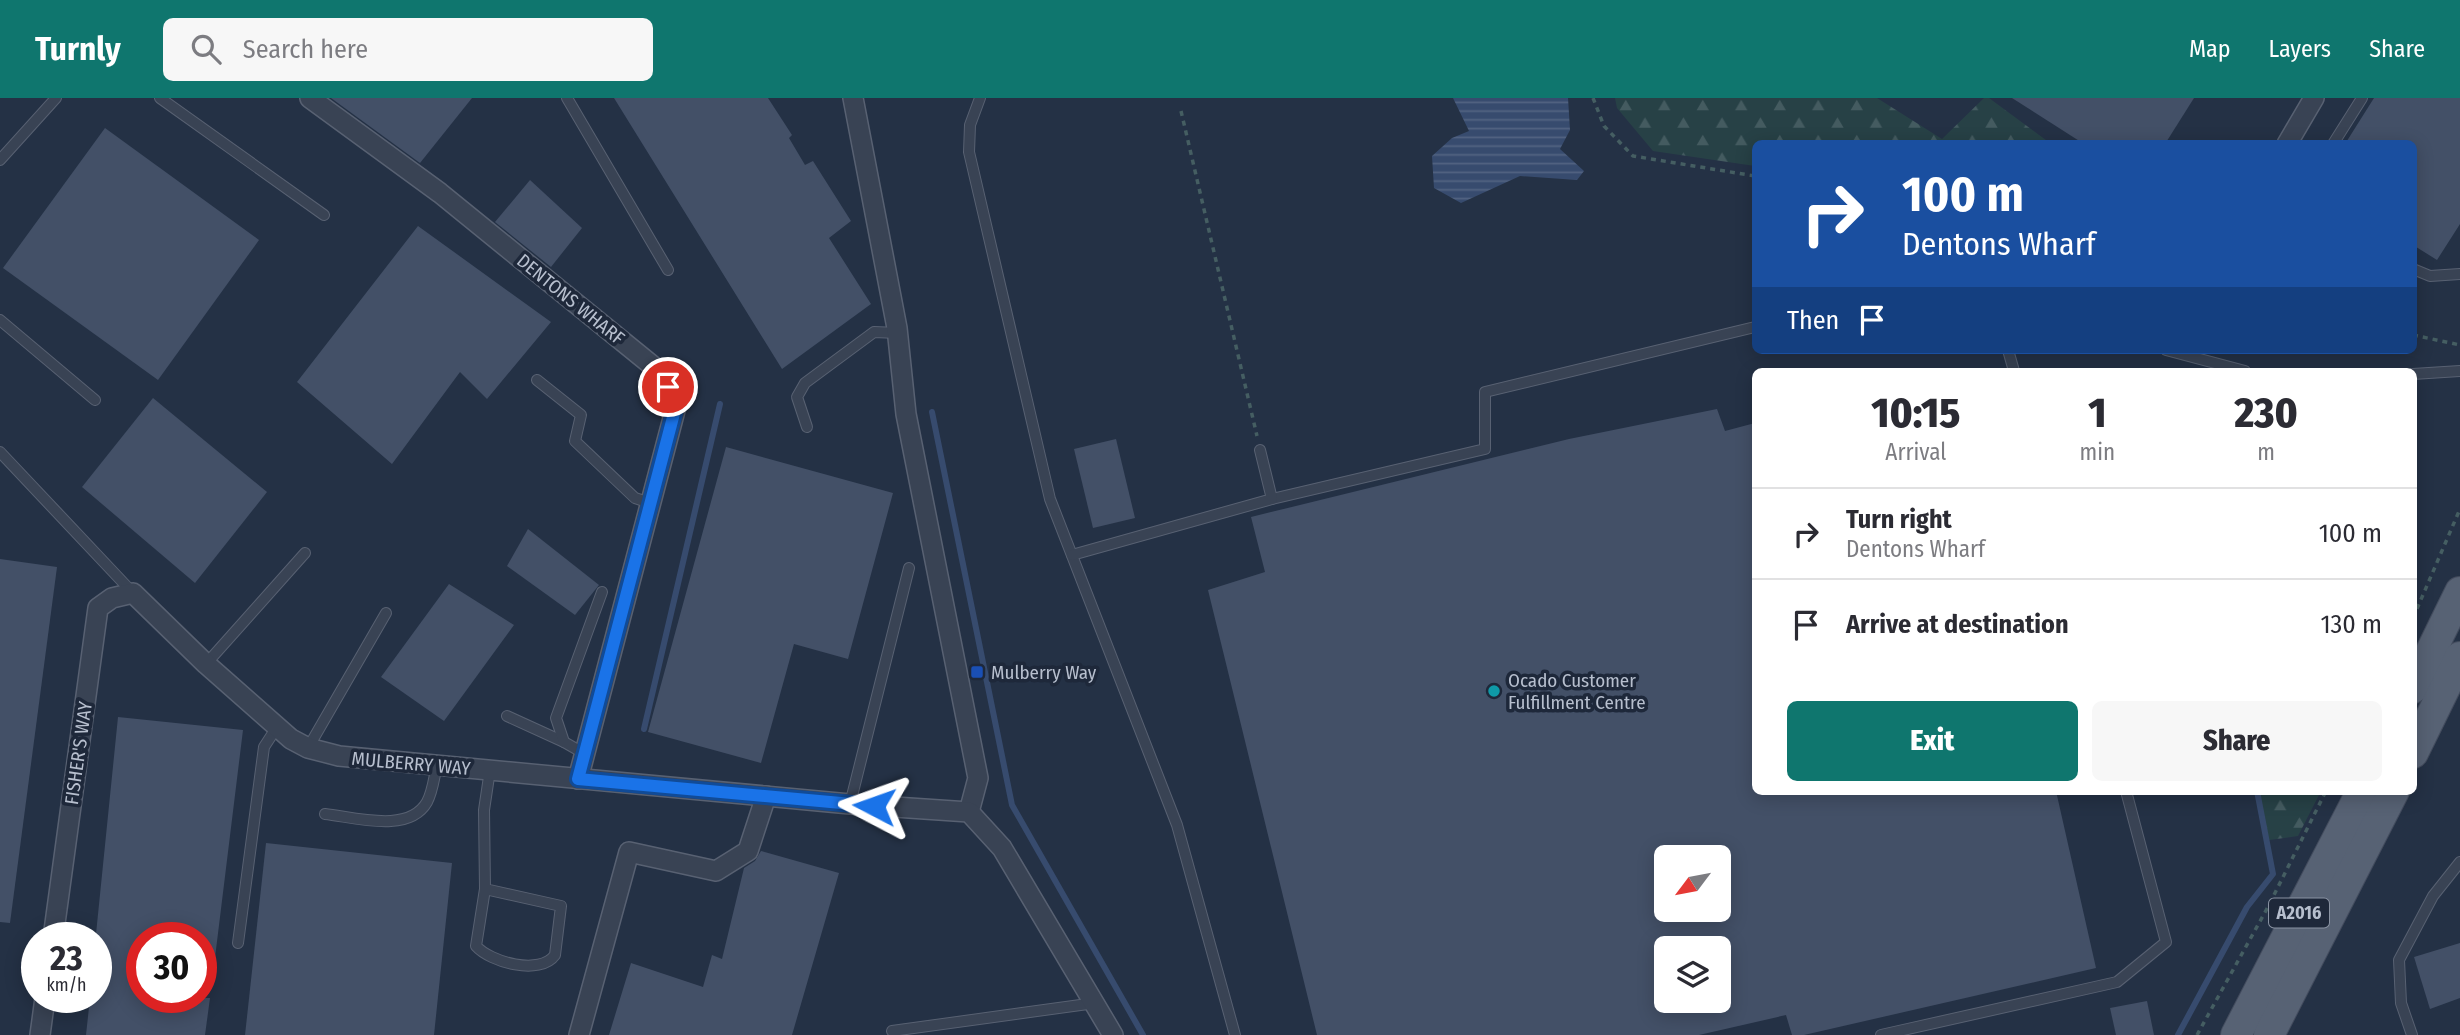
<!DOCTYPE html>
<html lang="en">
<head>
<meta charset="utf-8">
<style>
  :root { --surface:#fff; --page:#f7f7f7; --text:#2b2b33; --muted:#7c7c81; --line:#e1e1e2; --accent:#0f766e }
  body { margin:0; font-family:"Fira Sans Condensed",sans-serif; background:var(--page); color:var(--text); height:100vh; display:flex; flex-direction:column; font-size:26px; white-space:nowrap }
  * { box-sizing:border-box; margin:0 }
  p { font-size:23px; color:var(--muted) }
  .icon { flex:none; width:38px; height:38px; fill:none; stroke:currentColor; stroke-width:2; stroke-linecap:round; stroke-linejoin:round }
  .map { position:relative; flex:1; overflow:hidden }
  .sheet { position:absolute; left:1752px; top:270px; width:665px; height:427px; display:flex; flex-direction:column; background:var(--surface); border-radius:10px; box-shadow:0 4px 18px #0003 }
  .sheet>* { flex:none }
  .top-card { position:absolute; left:1752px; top:42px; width:665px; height:214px; border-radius:10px; box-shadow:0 4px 18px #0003; background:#1a4fa0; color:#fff; overflow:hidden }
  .needle { width:46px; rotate:238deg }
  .tools { position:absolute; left:1654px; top:747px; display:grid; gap:14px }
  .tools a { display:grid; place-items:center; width:77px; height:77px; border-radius:10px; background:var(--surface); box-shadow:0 4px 18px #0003; font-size:35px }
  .speed { position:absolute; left:21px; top:824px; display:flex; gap:14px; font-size:35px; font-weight:700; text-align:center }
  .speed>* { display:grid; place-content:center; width:91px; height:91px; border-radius:50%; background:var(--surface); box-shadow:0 4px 18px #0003; line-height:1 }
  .speed small { font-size:18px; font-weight:400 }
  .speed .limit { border:10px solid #d22; background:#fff; color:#111 }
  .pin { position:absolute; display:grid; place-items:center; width:60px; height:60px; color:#fff; margin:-30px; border:4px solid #fff; border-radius:50%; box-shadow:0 2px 7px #0007 }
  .me { position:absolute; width:77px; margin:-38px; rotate:274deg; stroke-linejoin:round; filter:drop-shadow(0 0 5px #0008) }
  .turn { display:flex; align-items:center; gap:24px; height:147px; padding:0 35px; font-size:32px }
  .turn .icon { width:91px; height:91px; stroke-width:2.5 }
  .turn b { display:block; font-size:49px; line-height:60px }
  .then { display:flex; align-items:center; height:66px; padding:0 35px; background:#0003; gap:14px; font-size:26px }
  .eta { display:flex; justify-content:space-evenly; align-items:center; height:119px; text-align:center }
  .eta b { font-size:42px; font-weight:800; line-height:49px }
  .cta { display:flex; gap:14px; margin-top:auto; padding:14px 35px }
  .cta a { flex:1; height:80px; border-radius:10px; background:var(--accent); color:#fff; font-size:28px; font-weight:800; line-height:80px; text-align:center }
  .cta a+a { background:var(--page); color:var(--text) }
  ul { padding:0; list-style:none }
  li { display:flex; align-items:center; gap:21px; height:91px; padding:0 35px; border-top:2px solid var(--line) }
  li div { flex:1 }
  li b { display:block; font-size:26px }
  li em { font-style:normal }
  header { display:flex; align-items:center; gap:42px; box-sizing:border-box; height:98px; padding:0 35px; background:var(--accent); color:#fff }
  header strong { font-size:33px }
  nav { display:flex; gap:38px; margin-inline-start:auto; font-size:24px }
  .search { width:490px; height:63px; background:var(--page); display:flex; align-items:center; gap:18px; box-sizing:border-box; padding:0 24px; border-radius:10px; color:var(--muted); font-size:26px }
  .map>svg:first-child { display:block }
  .forest { fill:url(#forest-firs) }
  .water { fill:url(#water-rules) }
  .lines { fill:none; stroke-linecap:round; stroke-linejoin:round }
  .stream { stroke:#374b6e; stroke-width:6 }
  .building { fill:#435067; fill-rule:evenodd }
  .lane-casing { stroke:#586172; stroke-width:12 }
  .street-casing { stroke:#586172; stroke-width:22 }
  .primary-casing { stroke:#434c5e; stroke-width:32 }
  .path { stroke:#455e62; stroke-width:3.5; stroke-dasharray:5 5; stroke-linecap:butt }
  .lane { stroke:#394354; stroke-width:10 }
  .street { stroke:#394354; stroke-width:19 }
  .primary { stroke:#576274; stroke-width:30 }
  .route-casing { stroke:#114b97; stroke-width:18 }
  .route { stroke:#1a73e8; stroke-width:12 }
  .transit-dot { fill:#1a4fb4; stroke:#1e283a; stroke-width:2.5 }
  .culture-dot { fill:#0f9aa8; stroke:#1e283a; stroke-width:2.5 }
  .labels { text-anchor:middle; stroke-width:7; stroke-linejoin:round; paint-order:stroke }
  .shield { fill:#1e283a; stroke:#8992a2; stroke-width:2 }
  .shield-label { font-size:18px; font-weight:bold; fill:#b7bfce }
  .street-label { font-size:19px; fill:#b7bfce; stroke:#1e283a }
  .poi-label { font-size:19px; fill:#b7bfce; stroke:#1e283a; text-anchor:start }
</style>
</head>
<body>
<header>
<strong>Turnly</strong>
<div class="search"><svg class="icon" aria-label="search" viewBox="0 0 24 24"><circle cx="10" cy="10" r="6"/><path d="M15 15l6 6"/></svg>Search here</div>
<nav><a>Map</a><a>Layers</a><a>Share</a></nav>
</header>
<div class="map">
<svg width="2460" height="937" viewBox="0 0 2460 937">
  <defs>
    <pattern id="forest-firs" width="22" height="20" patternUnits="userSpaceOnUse" patternTransform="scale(1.75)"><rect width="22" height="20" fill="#274146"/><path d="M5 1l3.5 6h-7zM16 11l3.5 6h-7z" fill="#445b60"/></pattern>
    <pattern id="water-rules" width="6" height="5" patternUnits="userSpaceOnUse" patternTransform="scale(1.75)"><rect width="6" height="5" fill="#374b6e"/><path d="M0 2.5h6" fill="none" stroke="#526382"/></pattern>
  </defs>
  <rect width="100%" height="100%" fill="#243145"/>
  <g class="forest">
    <polygon points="1615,0 1877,0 1942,41 1984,0 1989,0 2050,45 1755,46 1755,68 1653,53 1617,10"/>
    <polygon points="2255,693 2321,693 2298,738 2269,742"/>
  </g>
  <polygon class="water" points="1453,0 1568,0 1570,32 1560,51 1584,73 1577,82 1520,78 1461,105 1434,90 1432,58 1452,40 1469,33"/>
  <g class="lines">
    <g class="stream">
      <polyline points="932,314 1012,707 1143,937"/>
      <polyline points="644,631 720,306"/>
      <polyline points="2178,937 2247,809 2273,776 2257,693"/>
    </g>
  </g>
  <g class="building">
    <polygon points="331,0 472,0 420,65"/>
    <polygon points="614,0 768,0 792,37 789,40 805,67 813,63 851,123 829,140 871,206 782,271"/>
    <polygon points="2012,0 2194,0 2165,46 2084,46"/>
    <polygon points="2374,0 2460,0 2460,126 2437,162 2413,147 2413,46 2345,46"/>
    <polygon points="105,30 259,142 158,282 3,170"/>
    <polygon points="530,82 582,130 551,169 495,124"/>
    <polygon points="418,128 551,224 487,301 460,274 392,366 297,284"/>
    <polygon points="153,300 267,394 195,485 82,389"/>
    <path d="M1717,311L1725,333L1755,325V693H2056L2096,870L1804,937H1792L1786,917L1699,937H1317L1208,492L1265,474L1251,419L1569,341ZM1666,760H1718V812H1666ZM1666,850H1718V903H1666Z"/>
    <polygon points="1116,341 1135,420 1093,430 1074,351"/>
    <polygon points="726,349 893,395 848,561 794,546 761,665 648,634"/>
    <polygon points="528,431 599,487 575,517 507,468"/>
    <polygon points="0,461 57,469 10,825 0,824"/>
    <polygon points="449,486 514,527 444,623 381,579"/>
    <polygon points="118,619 243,632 212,884 201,883 201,840 142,840 142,900 210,900 205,937 86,937 90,900 96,900 96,836"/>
    <polygon points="266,745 452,765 434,937 245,937"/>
    <polygon points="761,753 839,775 792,937 609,937 631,865 703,889 712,857 722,861 744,770 755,763"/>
    <polygon points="2460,845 2460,900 2430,911 2414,859"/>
    <polygon points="2147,903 2154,937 2116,937 2110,910"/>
  </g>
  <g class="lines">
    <g class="lane-casing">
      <g id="lane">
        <polyline points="160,0 324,117"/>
        <polyline points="567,0 668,172"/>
        <polyline points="980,0 970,27 969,54 1050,401 1177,727 1235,937"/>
        <polyline points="2333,46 2362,0"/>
        <polyline points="0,62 56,0"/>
        <polyline points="2413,171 2430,178 2460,176"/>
        <polyline points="0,222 95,302"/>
        <polyline points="2008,252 2014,273"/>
        <polyline points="2166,252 2245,273"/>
        <polyline points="2413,276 2460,273"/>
        <polyline points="537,282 581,317 575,343 635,400 650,405"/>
        <polyline points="807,329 797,299 805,285 874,234 898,235"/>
        <polyline points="0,354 133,495"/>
        <polyline points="1272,401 1485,351 1485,294 1755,229"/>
        <polyline points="1072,457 1272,401 1260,352"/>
        <polyline points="206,566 305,455"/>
        <polyline points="507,618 564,644"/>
        <polyline points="308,650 386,515"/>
        <polyline points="585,656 564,644 556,620 602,494"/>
        <polyline points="850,706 909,470"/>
        <path d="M325,716C354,719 409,736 427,704C433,693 434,679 437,667"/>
        <path d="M485,791L561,808L555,857C540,878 490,864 476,848L485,791L484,712L490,672"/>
        <polyline points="238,845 264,649 277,629"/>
        <polyline points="892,933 1095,905"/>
        <polyline points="1881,937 2117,884 2166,844 2126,693"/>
        <polyline points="2412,937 2401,905 2399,862 2433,798 2460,764"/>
      </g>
    </g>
    <g class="street-casing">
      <g id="street">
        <polyline points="310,0 440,95 659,273 677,305 578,681"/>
        <polyline points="853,0 897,230 906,316 978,680 969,714"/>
        <polyline points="2287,46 2314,0"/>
        <polyline points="53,840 98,510 112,500 133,495 206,566 291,641 308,650 339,658 850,706 969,714 1002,750 1113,937"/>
        <polyline points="40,937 45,900"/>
        <polyline points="579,937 629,754 716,773 748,753 766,698"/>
      </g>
    </g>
    <g class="primary-casing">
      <g id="primary">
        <polyline points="2413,590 2460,494"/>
        <polyline points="2413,655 2460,559"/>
        <polyline points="2236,937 2362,693"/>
        <polyline points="2269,937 2394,693"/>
      </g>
    </g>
    <g class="path">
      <polyline points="1593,0 1604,28 1633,58 1755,78"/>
      <polyline points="1181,13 1257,338"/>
      <polyline points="2413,237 2460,247"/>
      <polyline points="2413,520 2460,411"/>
      <polyline points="2197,937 2269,807 2326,693"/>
    </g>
    <use href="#lane" class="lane"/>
    <use href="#street" class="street"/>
    <use href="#primary" class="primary"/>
  </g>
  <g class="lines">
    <g class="route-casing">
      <polyline id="route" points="668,289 677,304 578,681 874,708"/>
    </g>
    <use href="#route" class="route"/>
  </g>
  <rect class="transit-dot" x="970" y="567" width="14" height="14" rx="3.5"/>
  <circle class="culture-dot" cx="1494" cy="593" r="7"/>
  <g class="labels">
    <rect class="shield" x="2269" y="800.5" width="60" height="29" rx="5"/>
    <g class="shield-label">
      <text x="2299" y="821">A2016</text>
    </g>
    <g class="street-label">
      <text transform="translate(571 201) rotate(39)" y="7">DENTONS WHARF</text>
      <text transform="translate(78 655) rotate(-82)" y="7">FISHER'S WAY</text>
      <text transform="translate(411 665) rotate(5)" y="7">MULBERRY WAY</text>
    </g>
    <g class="poi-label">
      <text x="991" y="581">Mulberry Way</text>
      <text x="1508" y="589">Ocado Customer<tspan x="1508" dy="22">Fulfillment Centre</tspan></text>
    </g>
  </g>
</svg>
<div class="tools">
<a><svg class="needle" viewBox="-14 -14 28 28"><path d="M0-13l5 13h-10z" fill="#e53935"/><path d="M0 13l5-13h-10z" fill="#7c7c81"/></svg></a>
<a><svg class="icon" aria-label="layers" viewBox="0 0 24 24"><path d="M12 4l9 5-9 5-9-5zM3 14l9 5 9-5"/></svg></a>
</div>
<div class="speed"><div>23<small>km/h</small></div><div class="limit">30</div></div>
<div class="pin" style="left:668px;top:289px;background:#d93025"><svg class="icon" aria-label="arrive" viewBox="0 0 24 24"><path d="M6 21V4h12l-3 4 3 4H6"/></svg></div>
<svg class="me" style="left:874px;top:708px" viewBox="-20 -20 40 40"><path d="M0-17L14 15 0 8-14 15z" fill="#1a73e8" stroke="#fff" stroke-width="4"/></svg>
<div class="top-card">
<div class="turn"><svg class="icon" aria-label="right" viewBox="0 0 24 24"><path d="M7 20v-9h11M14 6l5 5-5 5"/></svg><div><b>100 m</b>Dentons Wharf</div></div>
<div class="then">Then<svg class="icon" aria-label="arrive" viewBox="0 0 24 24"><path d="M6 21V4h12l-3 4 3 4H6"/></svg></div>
</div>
<section class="sheet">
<div class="eta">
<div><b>10:15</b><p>Arrival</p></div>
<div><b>1</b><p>min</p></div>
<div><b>230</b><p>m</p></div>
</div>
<ul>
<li><svg class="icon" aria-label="right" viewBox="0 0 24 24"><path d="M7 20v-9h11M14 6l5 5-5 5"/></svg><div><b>Turn right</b><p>Dentons Wharf</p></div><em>100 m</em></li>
<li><svg class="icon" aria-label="arrive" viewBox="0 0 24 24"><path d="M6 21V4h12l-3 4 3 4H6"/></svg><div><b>Arrive at destination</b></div><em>130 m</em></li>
</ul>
<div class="cta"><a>Exit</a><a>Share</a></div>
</section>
</div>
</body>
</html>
